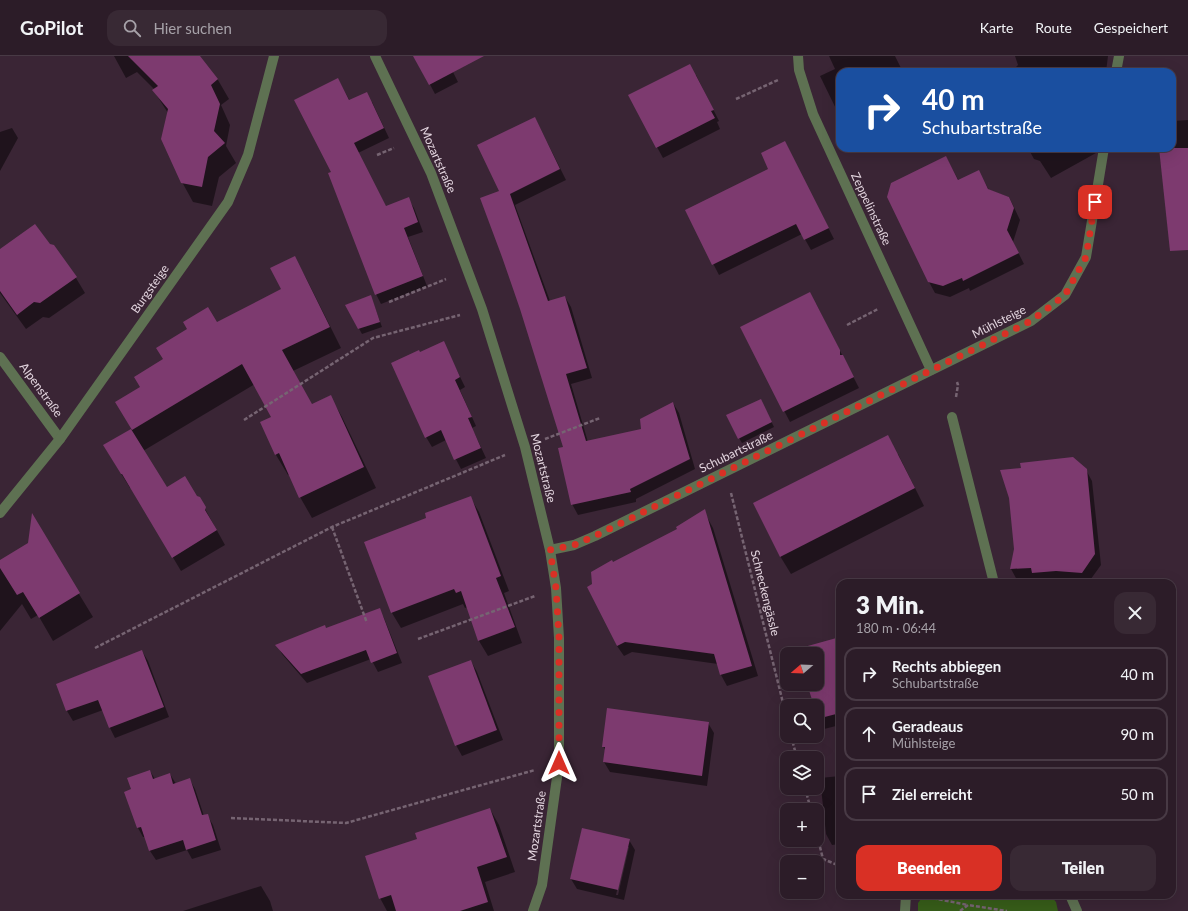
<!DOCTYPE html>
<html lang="de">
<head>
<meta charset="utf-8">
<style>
  :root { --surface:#2c1c28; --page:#382934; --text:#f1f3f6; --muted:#a6a1a8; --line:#483a45; --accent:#d93025 }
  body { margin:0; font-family:Lato,sans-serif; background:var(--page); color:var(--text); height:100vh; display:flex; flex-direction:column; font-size:15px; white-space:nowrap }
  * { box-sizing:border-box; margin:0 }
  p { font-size:13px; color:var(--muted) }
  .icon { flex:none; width:22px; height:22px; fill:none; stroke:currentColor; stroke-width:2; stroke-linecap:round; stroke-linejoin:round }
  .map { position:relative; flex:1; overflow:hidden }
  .side { position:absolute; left:836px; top:523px; width:340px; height:320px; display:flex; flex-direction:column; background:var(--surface); border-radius:12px; box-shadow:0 4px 16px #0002,0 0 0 1px var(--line) }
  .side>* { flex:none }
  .banner { position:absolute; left:836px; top:12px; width:340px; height:84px; border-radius:12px; box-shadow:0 4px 16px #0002,0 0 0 1px var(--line); background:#1a4fa0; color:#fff; overflow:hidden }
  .needle { width:26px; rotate:251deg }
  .tools { position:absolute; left:780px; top:591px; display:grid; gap:8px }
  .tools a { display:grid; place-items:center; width:44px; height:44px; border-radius:8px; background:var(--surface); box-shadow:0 4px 16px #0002,0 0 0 1px var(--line); font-size:20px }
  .pin { position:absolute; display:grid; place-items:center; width:34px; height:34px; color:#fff; margin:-17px; border-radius:8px; box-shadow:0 2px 6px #0006 }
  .me { position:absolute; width:44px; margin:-22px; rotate:0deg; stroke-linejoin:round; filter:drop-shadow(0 0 3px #0008) }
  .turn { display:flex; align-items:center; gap:14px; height:84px; padding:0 20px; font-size:18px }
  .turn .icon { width:52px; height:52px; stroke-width:2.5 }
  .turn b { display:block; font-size:28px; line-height:34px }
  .round { display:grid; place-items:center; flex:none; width:42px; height:42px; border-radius:12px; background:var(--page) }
  .head { display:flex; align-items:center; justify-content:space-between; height:68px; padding:0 20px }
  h1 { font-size:24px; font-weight:800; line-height:30px }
  .action { display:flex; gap:8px; margin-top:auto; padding:8px 20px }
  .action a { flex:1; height:46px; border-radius:12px; background:var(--accent); color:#fff; font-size:16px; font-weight:800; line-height:46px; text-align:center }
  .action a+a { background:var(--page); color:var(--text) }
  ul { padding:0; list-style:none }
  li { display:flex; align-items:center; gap:12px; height:54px; margin:0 8px 6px; padding:0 12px; border:2px solid var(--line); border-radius:12px }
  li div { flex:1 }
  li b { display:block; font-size:15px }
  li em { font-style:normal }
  header { display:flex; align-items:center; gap:24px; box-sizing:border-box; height:56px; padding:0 20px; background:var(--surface); border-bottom:1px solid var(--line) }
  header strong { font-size:19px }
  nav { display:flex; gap:22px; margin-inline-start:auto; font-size:14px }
  .search { width:280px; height:36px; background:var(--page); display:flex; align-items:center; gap:10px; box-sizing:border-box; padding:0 14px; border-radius:12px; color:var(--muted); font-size:15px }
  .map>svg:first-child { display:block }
  .green { fill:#375d19 }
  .shadow { fill:#0007; fill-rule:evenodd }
  .building { fill:#7d3a6f }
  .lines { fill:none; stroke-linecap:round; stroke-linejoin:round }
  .path { stroke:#766472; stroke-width:2.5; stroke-dasharray:4 2; stroke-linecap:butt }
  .minor { stroke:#5e7152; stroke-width:10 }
  .route { stroke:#d93025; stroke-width:7; stroke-dasharray:0 12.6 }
  .labels { text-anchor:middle; stroke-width:3; stroke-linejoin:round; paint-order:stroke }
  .street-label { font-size:12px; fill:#e3d5df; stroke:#3a2535 }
</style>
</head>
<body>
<header>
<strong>GoPilot</strong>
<div class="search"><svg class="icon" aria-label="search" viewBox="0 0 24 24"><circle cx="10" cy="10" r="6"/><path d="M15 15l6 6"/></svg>Hier suchen</div>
<nav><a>Karte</a><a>Route</a><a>Gespeichert</a></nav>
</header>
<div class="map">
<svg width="1188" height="855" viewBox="0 0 1188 855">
  <rect width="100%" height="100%" fill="#3a2535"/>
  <polygon class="green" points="924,839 1050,839 1056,846 1058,855 918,855 918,847"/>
  <g class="shadow">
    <polygon points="114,0 199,0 218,24 229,43 221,49 230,69 226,90 236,107 219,121 212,150 193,146 182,126 168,57 154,35 155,34 137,16 126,22"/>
    <polygon points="415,0 449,0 451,12 458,26 435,38"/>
    <polygon points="829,0 895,0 901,12 910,16 840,16 840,61 820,20 835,13"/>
    <polygon points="1015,0 1108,0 1106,16 1011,16 1018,9"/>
    <polygon points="696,19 719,65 717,66 720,73 663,102 629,40"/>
    <polygon points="338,23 350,45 372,46 389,82 358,97 386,151 408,143 414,152 423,176 408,181 427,230 381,248 376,238 332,116"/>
    <polygon points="535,62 566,124 515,149 550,245 565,241 571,251 592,322 571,328 588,386 642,374 673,347 679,357 695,413 636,443 636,446 578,459 572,448 564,391 500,135"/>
    <polygon points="1188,64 1188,175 1160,92 1172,92 1172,65"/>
    <polygon points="12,72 18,82 0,115 0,76"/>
    <polygon points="785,86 834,183 811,194 802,178 719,219 686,155 770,113"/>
    <polygon points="1028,92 1096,92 1096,97 1051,122 1040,105 1034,103"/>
    <polygon points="946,101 959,125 979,116 989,134 1009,141 1020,164 1013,186 1024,208 970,235 969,232 950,241 935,237 929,226"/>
    <polygon points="49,189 54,190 76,222 85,237 49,262 43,261 26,273 0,237 0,194"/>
    <polygon points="294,201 306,222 341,292 293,315 312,349 330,340 342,361 376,432 312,462 300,441 290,418 288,419 276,399 261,367 273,361 255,328 143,395 166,432 199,442 225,489 181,515 131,431 130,432 104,390 132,373 141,331 164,304 217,267 282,233"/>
    <polygon points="371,241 382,271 362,278 346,249"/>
    <polygon points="816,248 859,332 790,366 741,272"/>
    <polygon points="443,286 465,331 460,334 476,370 472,372 486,402 461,413 446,384 432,391 426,381"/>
    <polygon points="763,349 774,371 742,387 739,382"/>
    <polygon points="898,398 924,450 791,518 780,500"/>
    <polygon points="1086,414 1092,425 1101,509 1088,527 1063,525 1038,527 1035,522 1017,524 1011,513 1015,493 1010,441"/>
    <polygon points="470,441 479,456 509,535 504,537 522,587 488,600 479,585 468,551 465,552 463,548 401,572 392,557 365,487 428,463"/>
    <polygon points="707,461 713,472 758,620 727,630 721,619 718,608 632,596 624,600 617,590 593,529 613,508"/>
    <polygon points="0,505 79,538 93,561 53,585 38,559 31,563 22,548 0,575"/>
    <polygon points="379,553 384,562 402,607 378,616 371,603 307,627 282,598 277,589 326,573"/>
    <polygon points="840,582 840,669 824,673 818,663 817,650 815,650 808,628 817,628 817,598 800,598"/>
    <polygon points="142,595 148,605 169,661 115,682 110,672 103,654 73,665 67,655 57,628"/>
    <polygon points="471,605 477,616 503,684 462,700 456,689"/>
    <polygon points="708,667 714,677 707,730 610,716 604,706 605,694 603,690"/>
    <polygon points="150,715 155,723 170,718 176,728 190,724 195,733 204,760 207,759 213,769 221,794 192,803 187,794 156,804 150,795 145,781 143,781 138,772 133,734"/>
    <polygon points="840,720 840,788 832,789 826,778 820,722"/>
    <polygon points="490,753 499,769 515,816 485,826 494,855 387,855 380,842 418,784"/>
    <path d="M629,784L635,794L624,844L577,833L571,823ZM627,791H629L618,839H616Z"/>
    <polygon points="261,830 270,845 273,855 183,855"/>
  </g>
  <g class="building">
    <polygon points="128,0 200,0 218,23 211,29 220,48 214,75 225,87 208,101 202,131 181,127 161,83 168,53 152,34 158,30"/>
    <polygon points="413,0 484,0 429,29"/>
    <polygon points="690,8 714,54 711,55 715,62 656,92 628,39"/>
    <polygon points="338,22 349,44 367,36 384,72 354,87 386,150 409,141 418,166 404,172 423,220 375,239 328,117 331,116 294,44"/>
    <polygon points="535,61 560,113 510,138 548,245 565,240 587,312 566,318 586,385 641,373 640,363 673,346 690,403 630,433 631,436 571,449 558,392 563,391 520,253 502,201 480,142 499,135 477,89"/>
    <polygon points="785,85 829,172 804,184 796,168 712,209 685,154 768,113 761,97"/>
    <polygon points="1159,92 1188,92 1188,194 1170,195"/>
    <polygon points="946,100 958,124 979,114 988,133 1009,141 1014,152 1007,174 1019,197 963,225 962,222 943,230 928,226 887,141 891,127"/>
    <polygon points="35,168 50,188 54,189 77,221 40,247 34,246 17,259 0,235 0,193"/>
    <polygon points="295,200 330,271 282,294 312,348 331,339 364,411 299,442 279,397 275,399 260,366 271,361 242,308 132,374 115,346 140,331 134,321 163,303 156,292 187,273 183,266 208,251 217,266 281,233 270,212"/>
    <polygon points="810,236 840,294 840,299 843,299 854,321 783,356 740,271"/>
    <polygon points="371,239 380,266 358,273 345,249"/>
    <polygon points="444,285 460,321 455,324 472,361 468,362 481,392 454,404 441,374 425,382 391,307 419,294 420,296"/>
    <polygon points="761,343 772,366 738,383 726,359"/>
    <polygon points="131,373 167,431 185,420 197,440 200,441 206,451 205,454 217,474 172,502 122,418 121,418 103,389"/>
    <polygon points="888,379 915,432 780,501 753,447"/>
    <polygon points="1073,401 1087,413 1095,498 1082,517 1056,515 1032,517 1031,512 1010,513 1014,493 1009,442 1000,414 1021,412 1020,407"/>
    <polygon points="471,440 501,520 496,522 515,571 478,585 461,535 456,537 454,533 391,557 364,486 426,462 425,457"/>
    <polygon points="705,453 752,610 720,619 714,598 625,586 617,590 587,531 592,528 591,516 612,504 613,506 677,473 676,471"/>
    <polygon points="32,457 80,537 39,562 23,536 17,539 0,512 0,504 28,487"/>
    <polygon points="380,552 397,597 371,607 366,594 301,618 275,589 325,569 326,572"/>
    <polygon points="840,581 840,657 817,663 817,650 814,650 807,628 817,628 817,598 799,598 797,593"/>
    <polygon points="142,594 164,651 109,672 98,644 66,655 56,628"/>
    <polygon points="471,604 497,674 455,690 428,620"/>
    <polygon points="607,652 709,666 702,720 603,706 605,691 602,691"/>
    <polygon points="150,714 153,723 170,717 173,728 190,722 202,759 208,758 216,784 186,794 183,784 149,795 141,771 137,772 124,736 131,733 127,722"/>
    <polygon points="490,752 507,801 477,811 488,846 460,855 396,855 391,839 379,843 365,800 417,783 415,777"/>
    <polygon points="582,772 630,783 618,834 570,823"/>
  </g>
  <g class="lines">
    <g class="path">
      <polyline points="736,43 778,24"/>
      <polyline points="377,99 394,92"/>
      <polyline points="389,246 446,223"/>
      <polyline points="847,269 878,253"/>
      <polyline points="956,341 958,329 957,326"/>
      <polyline points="244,364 373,282 460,259"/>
      <polyline points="545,383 600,362"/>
      <polyline points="731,437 787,663"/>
      <polyline points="332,471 367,567"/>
      <polyline points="418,583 535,540"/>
      <polyline points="95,592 332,471 505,399"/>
      <polyline points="791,680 797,702"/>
      <polyline points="805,732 811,754"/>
      <polyline points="231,762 346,767 535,714"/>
      <polyline points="817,779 823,803 840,810"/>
      <polyline points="927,841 968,849"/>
      <polyline points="960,855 968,849 1007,855"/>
    </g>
    <g class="minor">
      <polyline points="375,0 431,117 482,253 525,391 550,494 556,532 559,582 559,707 542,829 533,855"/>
      <polyline points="798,0 799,14 813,58 931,314"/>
      <polyline points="1116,16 1119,0"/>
      <polyline points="0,301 60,383"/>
      <polyline points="952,361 994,527"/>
      <polyline points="0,457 60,383 228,146 248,99 274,0"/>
      <polyline points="550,494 574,489 595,480 1031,265 1065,239 1086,201 1104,92"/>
      <polyline points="1070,839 1077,855"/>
      <polyline points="905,855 906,839"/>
    </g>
  </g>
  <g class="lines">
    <polyline class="route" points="559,707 559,582 556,532 550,494 574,489 595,480 1031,265 1065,239 1086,201 1095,146"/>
  </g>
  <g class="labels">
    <g class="street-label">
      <text transform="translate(438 104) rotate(66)" y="4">Mozartstraße</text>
      <text transform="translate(871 153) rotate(65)" y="4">Zeppelinstraße</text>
      <text transform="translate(150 233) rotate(-55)" y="4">Burgsteige</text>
      <text transform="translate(999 266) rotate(-27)" y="4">Mühlsteige</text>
      <text transform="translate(41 334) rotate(54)" y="4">Alpenstraße</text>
      <text transform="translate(736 396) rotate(-26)" y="4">Schubartstraße</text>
      <text transform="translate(543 412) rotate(76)" y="4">Mozartstraße</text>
      <text transform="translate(765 537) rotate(76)" y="4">Schneckengässle</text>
      <text transform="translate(537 770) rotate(-82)" y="4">Mozartstraße</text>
    </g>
  </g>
</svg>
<div class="tools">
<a><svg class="needle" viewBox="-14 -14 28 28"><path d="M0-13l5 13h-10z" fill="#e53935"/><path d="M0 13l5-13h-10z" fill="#a6a1a8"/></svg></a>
<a><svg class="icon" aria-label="search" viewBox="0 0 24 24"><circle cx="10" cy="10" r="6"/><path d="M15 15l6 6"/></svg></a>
<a><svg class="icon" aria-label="layers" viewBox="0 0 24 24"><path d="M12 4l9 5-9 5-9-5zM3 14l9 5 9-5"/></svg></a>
<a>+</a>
<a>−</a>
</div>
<div class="pin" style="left:1095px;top:146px;background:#d93025"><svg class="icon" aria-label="arrive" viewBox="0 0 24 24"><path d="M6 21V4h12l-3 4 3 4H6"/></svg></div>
<svg class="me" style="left:559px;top:707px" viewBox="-20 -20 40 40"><path d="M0-17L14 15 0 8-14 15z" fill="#d93025" stroke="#fff" stroke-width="4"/></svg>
<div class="banner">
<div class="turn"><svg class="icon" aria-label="right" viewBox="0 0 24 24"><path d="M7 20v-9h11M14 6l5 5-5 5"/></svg><div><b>40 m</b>Schubartstraße</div></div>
</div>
<section class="side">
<div class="head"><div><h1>3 Min.</h1><p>180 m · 06:44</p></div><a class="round"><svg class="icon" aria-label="close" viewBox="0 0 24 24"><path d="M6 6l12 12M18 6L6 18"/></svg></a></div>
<ul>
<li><svg class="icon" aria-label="right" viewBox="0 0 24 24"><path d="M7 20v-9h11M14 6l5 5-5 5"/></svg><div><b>Rechts abbiegen</b><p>Schubartstraße</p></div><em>40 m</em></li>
<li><svg class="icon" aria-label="ahead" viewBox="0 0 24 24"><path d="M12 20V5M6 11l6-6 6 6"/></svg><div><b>Geradeaus</b><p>Mühlsteige</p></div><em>90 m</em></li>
<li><svg class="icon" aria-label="arrive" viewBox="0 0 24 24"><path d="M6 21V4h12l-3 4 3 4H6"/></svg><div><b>Ziel erreicht</b></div><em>50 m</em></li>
</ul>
<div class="action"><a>Beenden</a><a>Teilen</a></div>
</section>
</div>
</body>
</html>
